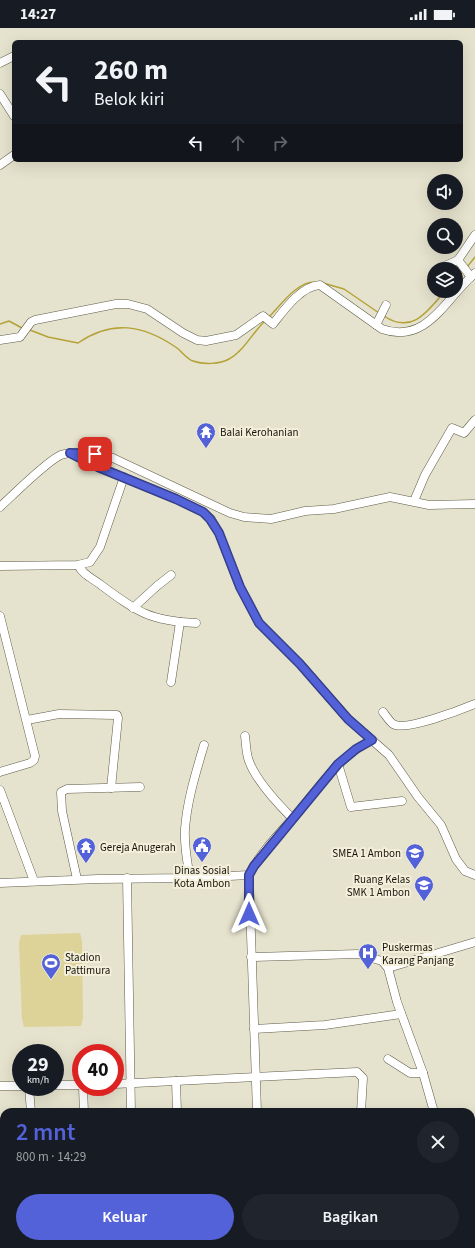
<!DOCTYPE html>
<html lang="id">
<head>
<meta charset="utf-8">
<style>
  :root { --surface:#171b24; --page:#20242c; --text:#f1f3f6; --muted:#9ea1a6; --accent:#5362d9 }
  body { margin:0; font-family:"Source Sans 3",sans-serif; background:var(--page); color:var(--text); height:100vh; display:flex; flex-direction:column; font-size:15px; white-space:nowrap }
  * { box-sizing:border-box; margin:0 }
  p { font-size:13px; color:var(--muted) }
  .icon { flex:none; width:22px; height:22px; fill:none; stroke:currentColor; stroke-width:2; stroke-linecap:round; stroke-linejoin:round }
  .map { position:relative; flex:1; overflow:hidden }
  .sheet { position:absolute; left:0px; top:1080px; width:475px; height:140px; display:flex; flex-direction:column; background:var(--surface); border-radius:12px 12px 0 0; box-shadow:0 4px 16px #0002 }
  .sheet>* { flex:none }
  .guide { position:absolute; left:12px; top:12px; width:451px; height:122px; border-radius:6px; box-shadow:0 4px 16px #0002; background:#171b24; color:var(--text); overflow:hidden }
  .tools { position:absolute; left:427px; top:146px; display:grid; gap:8px }
  .tools a { display:grid; place-items:center; width:36px; height:36px; border-radius:50%; background:var(--surface); box-shadow:0 4px 16px #0002; font-size:20px }
  .speed { position:absolute; left:12px; top:1016px; display:flex; gap:8px; font-size:20px; font-weight:700; text-align:center }
  .speed>* { display:grid; place-content:center; width:52px; height:52px; border-radius:50%; background:var(--surface); box-shadow:0 4px 16px #0002; line-height:1 }
  .speed small { font-size:10px; font-weight:400 }
  .speed .limit { border:6px solid #d22; background:#fff; color:#111 }
  .pin { position:absolute; display:grid; place-items:center; width:34px; height:34px; color:#fff; margin:-17px; border-radius:8px; box-shadow:0 2px 6px #0006 }
  .me { position:absolute; width:44px; margin:-22px; rotate:0deg; stroke-linejoin:round; filter:drop-shadow(0 0 3px #0008) }
  .turn { display:flex; align-items:center; gap:14px; height:84px; padding:0 16px; font-size:18px }
  .turn .icon { width:52px; height:52px; stroke-width:2.5 }
  .turn b { display:block; font-size:28px; line-height:34px }
  .lanes { display:flex; align-items:center; height:38px; padding:0 16px; background:#0003; justify-content:center; gap:20px; direction:ltr }
  .lanes .off { opacity:.35 }
  .round { display:grid; place-items:center; flex:none; width:42px; height:42px; border-radius:21px; background:var(--page) }
  .head { display:flex; align-items:center; justify-content:space-between; height:68px; padding:0 16px }
  h1 { font-size:24px; font-weight:600; line-height:30px; color:var(--accent) }
  .action { display:flex; gap:8px; margin-top:auto; padding:8px 16px }
  .action a { flex:1; height:46px; border-radius:24px; background:var(--accent); color:#fff; font-size:16px; font-weight:600; line-height:46px; text-align:center }
  .action a+a { background:var(--page); color:var(--text) }
  .status { display:flex; justify-content:space-between; align-items:center; height:28px; padding:0 20px; background:var(--surface); direction:ltr }
  .status svg { height:11px; fill:currentColor }
  .map>svg:first-child { display:block }
  .green { fill:#ddd297 }
  .forest { fill:#bca93f }
  .lines { fill:none; stroke-linecap:round; stroke-linejoin:round }
  .stream { stroke:#b5a237; stroke-width:1.5 }
  .minor-casing { stroke:#5f5c49; stroke-width:9 }
  .minor { stroke:#fff; stroke-width:8 }
  .route-casing { stroke:#36408d; stroke-width:10 }
  .route { stroke:#5362d9; stroke-width:7 }
  .labels { text-anchor:middle; stroke-width:4; stroke-linejoin:round; paint-order:stroke }
  .poi-label { font-size:11px; fill:#15140c; stroke:#f3efda; text-anchor:start }
</style>
</head>
<body>
<div class="status"><b>14:27</b><svg viewBox="0 0 49 12"><path d="M0 12V9h3v3zM5 12V6h3v6zM10 12V3h3v9zM15 12V0h3v12zM26 1h20v11H26zM47 4h2v5h-2z"/></svg></div>
<div class="map">
<svg width="475" height="1220" viewBox="0 0 475 1220">
  <rect width="100%" height="100%" fill="#e5e2cd"/>
  <polygon class="green" points="80,905 82,913 83,990 81,998 24,999 22,991 19,915 21,907"/>
  <g class="forest">
    <polygon points="471,1122 475,1123 475,1167 471,1174"/>
    <polygon points="4,1142 4,1216 0,1216 0,1143"/>
    <polygon points="28,1216 141,1216 144,1220 33,1220"/>
    <polygon points="252,1216 333,1216 325,1220 248,1220"/>
  </g>
  <g class="lines">
    <g class="stream">
      <polyline points="467,239 475,229"/>
      <polyline points="456,251 463,244"/>
      <polyline points="323,255 344,261 379,285"/>
      <path d="M384,288C412,307 428,283 445,263"/>
      <path d="M269,289C281,277 297,253 316,254"/>
      <polyline points="0,296 9,293 22,300"/>
      <path d="M30,302L48,309L78,315C112,291 144,297 177,320C182,324 187,331 193,333C204,337 220,336 229,331C243,324 253,304 265,293"/>
      <polyline points="356,1220 363,1216"/>
    </g>
    <g class="minor-casing">
      <g id="minor">
        <polyline points="0,35 14,28"/>
        <polyline points="0,66 14,88"/>
        <polyline points="0,137 14,127"/>
        <polyline points="445,238 458,232"/>
        <polyline points="471,249 458,232 475,207"/>
        <polyline points="376,297 386,277"/>
        <path d="M0,312L20,309L31,294L35,292L116,276H128L147,281L183,305L197,312L206,313L236,307L263,288L273,296C284,282 301,258 320,257L382,301C427,317 446,270 475,245"/>
        <polyline points="70,425 98,439 176,471 203,484 211,491 219,505 240,559 259,595 300,636 348,691 389,727 418,769 441,797 456,831 465,843 475,847"/>
        <polyline points="414,473 425,447 452,400 464,405 475,392"/>
        <path d="M0,479C13,467 48,432 61,427C76,422 99,425 113,430L230,485L244,489L271,491L305,483L334,481L390,469L429,477L475,476"/>
        <path d="M78,537C83,547 92,550 101,557C137,584 150,593 196,595"/>
        <polyline points="0,538 78,537 90,534 100,519 124,449"/>
        <polyline points="133,580 157,558 171,547"/>
        <polyline points="0,588 35,728 34,732 30,735 0,744"/>
        <polyline points="171,654 180,594"/>
        <path d="M383,684C386,688 390,694 393,696C404,704 463,681 475,676"/>
        <polyline points="27,692 59,686 117,687 118,690 111,760"/>
        <path d="M245,708C246,715 246,723 248,730C254,751 277,775 292,790"/>
        <polyline points="338,736 351,779 402,773"/>
        <polyline points="0,762 34,853"/>
        <polyline points="127,850 131,1084"/>
        <path d="M190,850C187,834 184,817 185,801C187,773 196,744 204,717"/>
        <polyline points="77,851 62,783 61,764 67,761 140,759"/>
        <polyline points="0,855 98,851 190,850 249,847"/>
        <polyline points="251,929 358,926 382,933 388,940 397,974 423,1045 434,1084"/>
        <polyline points="388,940 475,914"/>
        <polyline points="254,1001 325,997 401,986"/>
        <polyline points="388,1031 410,1045 423,1045"/>
        <polyline points="176,1053 177,1084"/>
        <polyline points="115,1056 357,1044 363,1050 361,1084"/>
        <polyline points="55,1057 81,1057"/>
        <polyline points="0,1058 21,1058"/>
        <polyline points="29,1059 31,1084"/>
        <polyline points="83,1059 84,1084"/>
        <path d="M257,1084L249,847C260,825 278,807 294,789C318,761 338,729 372,712"/>
        <polyline points="471,1103 475,1103"/>
        <polyline points="454,1216 468,1220"/>
        <polyline points="220,1220 220,1216"/>
        <polyline points="388,1220 397,1216"/>
      </g>
    </g>
    <use href="#minor" class="minor"/>
  </g>
  <g class="lines">
    <g class="route-casing">
      <polyline id="route" points="95,426 70,425 98,439 176,471 203,484 210,491 219,505 240,559 259,595 300,636 348,691 372,712 356,721 338,736 254,838 249,847 249,886"/>
    </g>
    <use href="#route" class="route"/>
  </g>
  <defs>
    <g id="temple-pin" transform="scale(1)"><path d="M0 17L-7.5 6A9.5 9.5 0 1 1 7.5 6Z" fill="#5362d9" stroke="#f3efda"/><path d="M0-6L5-2H3V0L6.5 2.5H4V6H1.5V3h-3V6H-4V2.5H-6.5L-3 0V-2H-5Z" fill="#fff"/></g>
    <g id="civic-pin" transform="scale(1)"><path d="M0 17L-7.5 6A9.5 9.5 0 1 1 7.5 6Z" fill="#5362d9" stroke="#f3efda"/><path d="M-.6-6.5H3V-4.5H.6V-3L4-1V1h2V6H-6V1h2V-1L-.6-3ZM-1.2 2.5V6h2.4V2.5Z" fill="#fff"/></g>
    <g id="school-pin" transform="scale(1)"><path d="M0 17L-7.5 6A9.5 9.5 0 1 1 7.5 6Z" fill="#5362d9" stroke="#f3efda"/><path d="M0-5L7-2L0 1L-7-2ZM-4 1L0 2.5L4 1V4Q0 6-4 4Z" fill="#fff"/></g>
    <g id="hospital-pin" transform="scale(1)"><path d="M0 17L-7.5 6A9.5 9.5 0 1 1 7.5 6Z" fill="#5362d9" stroke="#f3efda"/><path d="M-5-5h3v3.5h4V-5h3V5h-3V1.5h-4V5h-3Z" fill="#fff"/></g>
    <g id="stadium-pin" transform="scale(1)"><path d="M0 17L-7.5 6A9.5 9.5 0 1 1 7.5 6Z" fill="#5362d9" stroke="#f3efda"/><path d="M0-5a6.5 5 0 1 0 0 10a6.5 5 0 1 0 0-10ZM-3.5-1.8h7v3.6h-7Z" fill="#fff"/></g>
  </defs>
  <g fill-rule="evenodd">
    <use href="#temple-pin" x="206" y="404"/>
    <use href="#civic-pin" x="202" y="818"/>
    <use href="#temple-pin" x="86" y="819"/>
    <use href="#school-pin" x="415" y="825"/>
    <use href="#school-pin" x="424" y="857"/>
    <use href="#hospital-pin" x="368" y="925"/>
    <use href="#stadium-pin" x="51" y="935"/>
  </g>
  <g class="labels">
    <g class="poi-label">
      <text x="220" y="408">Balai Kerohanian</text>
      <text x="100" y="823">Gereja Anugerah</text>
      <text x="401" y="829" text-anchor="end">SMEA 1 Ambon</text>
      <text x="202" y="846" text-anchor="middle">Dinas Sosial<tspan x="202" dy="13">Kota Ambon</tspan></text>
      <text x="410" y="855" text-anchor="end">Ruang Kelas<tspan x="410" dy="13">SMK 1 Ambon</tspan></text>
      <text x="382" y="923">Puskermas<tspan x="382" dy="13">Karang Panjang</tspan></text>
      <text x="65" y="933">Stadion<tspan x="65" dy="13">Pattimura</tspan></text>
    </g>
  </g>
</svg>
<div class="tools">
<a><svg class="icon" aria-label="sound" viewBox="0 0 24 24"><path d="M4 9h4l5-4v14l-5-4H4zM17 9q2 3 0 6"/></svg></a>
<a><svg class="icon" aria-label="search" viewBox="0 0 24 24"><circle cx="10" cy="10" r="6"/><path d="M15 15l6 6"/></svg></a>
<a><svg class="icon" aria-label="layers" viewBox="0 0 24 24"><path d="M12 4l9 5-9 5-9-5zM3 14l9 5 9-5"/></svg></a>
</div>
<div class="speed"><div>29<small>km/h</small></div><div class="limit">40</div></div>
<div class="pin" style="left:95px;top:426px;background:#d93025"><svg class="icon" aria-label="arrive" viewBox="0 0 24 24"><path d="M6 21V4h12l-3 4 3 4H6"/></svg></div>
<svg class="me" style="left:249px;top:886px" viewBox="-20 -20 40 40"><path d="M0-17L14 15 0 8-14 15z" fill="#5362d9" stroke="#fff" stroke-width="4"/></svg>
<div class="guide">
<div class="turn"><svg class="icon" aria-label="left" viewBox="0 0 24 24"><path d="M17 20v-9H6M10 6l-5 5 5 5"/></svg><div><b>260 m</b>Belok kiri</div></div>
<div class="lanes"><svg class="icon" aria-label="left" viewBox="0 0 24 24"><path d="M17 20v-9H6M10 6l-5 5 5 5"/></svg><svg class="icon off" aria-label="ahead" viewBox="0 0 24 24"><path d="M12 20V5M6 11l6-6 6 6"/></svg><svg class="icon off" aria-label="right" viewBox="0 0 24 24"><path d="M7 20v-9h11M14 6l5 5-5 5"/></svg></div>
</div>
<section class="sheet">
<div class="head"><div><h1>2 mnt</h1><p>800 m · 14:29</p></div><a class="round"><svg class="icon" aria-label="close" viewBox="0 0 24 24"><path d="M6 6l12 12M18 6L6 18"/></svg></a></div>
<div class="action"><a>Keluar</a><a>Bagikan</a></div>
</section>
</div>
</body>
</html>
